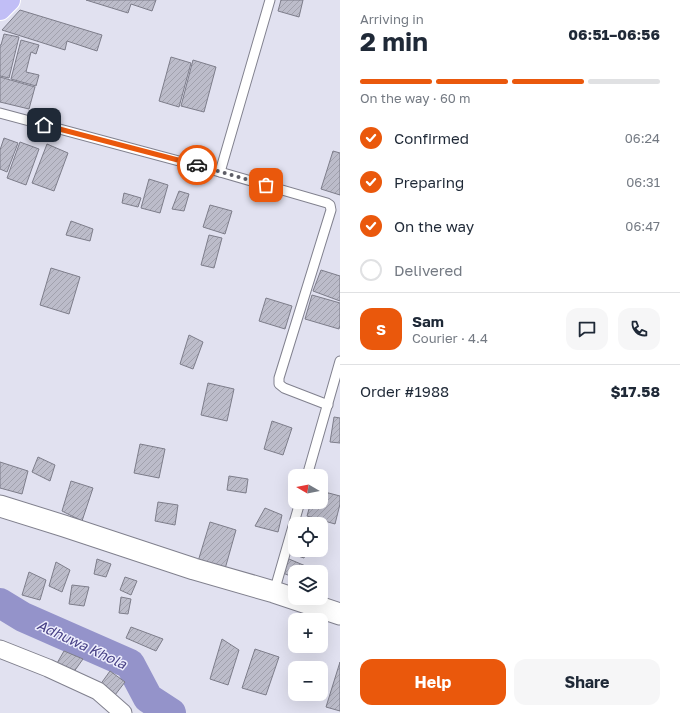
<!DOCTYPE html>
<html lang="en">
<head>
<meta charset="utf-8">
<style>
	:root { --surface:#fff; --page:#f6f6f7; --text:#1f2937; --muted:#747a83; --line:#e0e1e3; --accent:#ea580c }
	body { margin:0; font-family:"Golos Text",sans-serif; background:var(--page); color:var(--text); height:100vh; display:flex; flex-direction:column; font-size:15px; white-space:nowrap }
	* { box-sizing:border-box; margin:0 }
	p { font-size:13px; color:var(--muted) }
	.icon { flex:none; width:22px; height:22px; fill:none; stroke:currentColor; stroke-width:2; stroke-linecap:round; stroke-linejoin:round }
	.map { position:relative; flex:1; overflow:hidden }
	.sheet { display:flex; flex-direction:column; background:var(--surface); width:340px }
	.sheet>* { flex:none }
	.needle { width:26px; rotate:279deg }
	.buttons { position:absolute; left:288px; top:469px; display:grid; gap:8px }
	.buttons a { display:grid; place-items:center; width:40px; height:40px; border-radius:8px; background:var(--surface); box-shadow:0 4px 16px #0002; font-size:20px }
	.pin { position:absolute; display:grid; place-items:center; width:34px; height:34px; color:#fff; margin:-17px; border-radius:8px; box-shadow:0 2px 6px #0006 }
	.courier { position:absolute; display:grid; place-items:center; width:40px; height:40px; margin:-20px; border:3px solid #ea580c; border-radius:50%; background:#fff; color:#222; box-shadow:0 1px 5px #0007 }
	.head em { font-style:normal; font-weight:700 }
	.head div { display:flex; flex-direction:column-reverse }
	.head { display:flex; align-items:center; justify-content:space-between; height:68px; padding:0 20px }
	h1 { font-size:26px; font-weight:700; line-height:30px }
	.bar { display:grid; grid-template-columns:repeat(4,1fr); gap:6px 4px; align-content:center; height:48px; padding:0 20px }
	.bar i { height:5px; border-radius:3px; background:var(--line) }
	.bar .active { background:var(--accent) }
	.bar p { grid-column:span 4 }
	.line { display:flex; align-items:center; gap:10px; padding:0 20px; border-top:1px solid var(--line) }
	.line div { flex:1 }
	.round { display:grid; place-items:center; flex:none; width:42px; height:42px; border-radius:12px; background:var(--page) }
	ol { padding:0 20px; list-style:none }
	li { display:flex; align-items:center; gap:12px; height:44px }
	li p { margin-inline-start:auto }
	li .icon { padding:4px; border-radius:50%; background:var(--accent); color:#fff; stroke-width:4 }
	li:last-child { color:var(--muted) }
	li i { width:22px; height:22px; border:2px solid var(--line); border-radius:50% }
	.primary-button { display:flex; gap:8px; margin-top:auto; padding:8px 20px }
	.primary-button a { flex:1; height:46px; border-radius:12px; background:var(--accent); color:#fff; font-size:16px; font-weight:700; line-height:46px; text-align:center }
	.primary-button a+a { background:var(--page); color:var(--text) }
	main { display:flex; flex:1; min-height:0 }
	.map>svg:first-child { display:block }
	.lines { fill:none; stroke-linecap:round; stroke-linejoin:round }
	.river { stroke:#9493ca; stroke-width:30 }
	.building { fill:url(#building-hatch); stroke:#7d7d8a }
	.service-casing { stroke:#81818e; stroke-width:11 }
	.minor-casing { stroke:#81818e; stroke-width:19 }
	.tertiary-casing { stroke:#81818e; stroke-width:23 }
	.primary-casing { stroke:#fff; stroke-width:24 }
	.service { stroke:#fff; stroke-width:9 }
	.minor { stroke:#fff; stroke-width:17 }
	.tertiary { stroke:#fff; stroke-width:21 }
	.primary { stroke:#c1bef6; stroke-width:22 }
	.done { stroke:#5e5e67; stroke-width:4; stroke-dasharray:0 7.2 }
	.route { stroke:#ea580c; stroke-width:5 }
	.labels { text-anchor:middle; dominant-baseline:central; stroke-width:3; stroke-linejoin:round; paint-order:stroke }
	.water-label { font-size:14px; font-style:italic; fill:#484186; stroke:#eeeefd }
</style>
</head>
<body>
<main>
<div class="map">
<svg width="340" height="713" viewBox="0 0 340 713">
	<defs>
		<pattern id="building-hatch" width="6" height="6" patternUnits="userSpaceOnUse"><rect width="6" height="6" fill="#bcbcca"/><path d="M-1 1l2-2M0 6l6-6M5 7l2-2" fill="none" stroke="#a1a1ad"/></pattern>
	</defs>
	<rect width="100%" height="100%" fill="#e1e1f0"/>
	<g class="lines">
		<polyline class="river" points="0,603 23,617 130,664 148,698 171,713"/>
	</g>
	<g class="building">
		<polygon points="86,0 156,0 152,11 131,4 128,13"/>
		<polygon points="281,0 303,0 299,17 278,11"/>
		<polygon points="20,10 102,35 97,51 67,41 65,50 2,30"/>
		<polygon points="4,34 19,37 9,78 0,76 0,45 1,45"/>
		<polygon points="21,40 39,45 36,54 31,52 26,72 39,75 36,86 11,79"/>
		<polygon points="171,57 191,63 179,107 159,101"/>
		<polygon points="193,60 216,67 204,112 181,106"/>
		<polygon points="0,77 35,87 29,109 0,102"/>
		<polygon points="4,138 18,143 7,172 0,169 0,150"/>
		<polygon points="20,142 39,149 26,185 7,178"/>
		<polygon points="47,144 68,153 54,191 32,183"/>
		<polygon points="333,151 340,153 340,195 321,189"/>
		<polygon points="149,179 168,185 160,213 141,208"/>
		<polygon points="179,191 189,194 184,211 172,209"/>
		<polygon points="124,193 141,198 138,207 122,203"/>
		<polygon points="210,205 232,211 225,234 203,227"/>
		<polygon points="71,221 93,229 90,241 66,235"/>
		<polygon points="209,235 222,238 214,268 201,265"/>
		<polygon points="51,268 80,277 69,314 40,305"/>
		<polygon points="321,270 340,276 340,301 313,291"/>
		<polygon points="312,295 340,303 340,325 339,329 305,319"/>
		<polygon points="266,298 292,306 285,329 259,321"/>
		<polygon points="189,335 203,342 193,369 180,364"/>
		<polygon points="208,383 234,389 227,421 201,415"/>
		<polygon points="334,417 340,418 340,443 330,442"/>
		<polygon points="272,421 292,428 283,455 264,449"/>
		<polygon points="140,444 165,449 159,478 134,473"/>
		<polygon points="38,457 55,465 50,481 32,472"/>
		<polygon points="0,462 28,471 22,494 0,488"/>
		<polygon points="229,476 248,479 246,493 227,490"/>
		<polygon points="71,481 93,488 82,521 62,511"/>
		<polygon points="321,491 340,496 340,504 335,524 307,516 311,502 321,502"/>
		<polygon points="158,502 178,505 175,525 155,521"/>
		<polygon points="265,508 282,515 278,532 255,526"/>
		<polygon points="210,522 236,530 223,576 196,568"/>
		<polygon points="293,545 295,546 295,550 307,550 304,558 292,554"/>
		<polygon points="97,559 111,564 106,577 94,574"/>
		<polygon points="289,559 308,567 306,572 295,572 295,578 283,573"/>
		<polygon points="56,562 70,570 62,592 49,586"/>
		<polygon points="29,572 46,580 40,600 22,595"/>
		<polygon points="125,577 137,581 131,595 120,590"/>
		<polygon points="72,585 89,587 84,606 69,604"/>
		<polygon points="121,597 131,599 128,614 119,613"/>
		<polygon points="131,627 163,639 156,651 126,638"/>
		<polygon points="222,639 239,650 228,685 210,679"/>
		<polygon points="255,649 279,657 266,695 242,688"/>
		<polygon points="64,651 83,659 73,673 56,665"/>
		<polygon points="340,662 340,711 326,707"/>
		<polygon points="110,671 125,682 115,695 100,685"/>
	</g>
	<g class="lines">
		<defs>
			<g id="service">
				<polyline points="0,113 220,172 327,203 330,205 331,210 279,378 279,384 284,388 328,405"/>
				<polyline points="220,172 270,0"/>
				<polyline points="307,476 340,361"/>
				<polyline points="274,592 300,502"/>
			</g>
			<polyline id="minor" points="0,649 48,668 98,691 123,713"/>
			<polyline id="tertiary" points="0,506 64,526 194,569 274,592 340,614"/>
			<polyline id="primary" points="0,9 9,0"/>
		</defs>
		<use href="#service" class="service-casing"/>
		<use href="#minor" class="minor-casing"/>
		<use href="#tertiary" class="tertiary-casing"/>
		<use href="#primary" class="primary-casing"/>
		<use href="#service" class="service"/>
		<use href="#minor" class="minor"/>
		<use href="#tertiary" class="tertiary"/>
		<use href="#primary" class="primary"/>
	</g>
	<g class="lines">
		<polyline class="done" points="197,165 266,185"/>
		<polyline class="route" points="44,125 197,165"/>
	</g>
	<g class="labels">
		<g class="water-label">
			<text transform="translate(82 644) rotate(25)">Adhuwa Khola</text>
		</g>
	</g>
</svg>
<div class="buttons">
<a><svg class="needle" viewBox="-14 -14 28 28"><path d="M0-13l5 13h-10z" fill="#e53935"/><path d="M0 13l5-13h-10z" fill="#747a83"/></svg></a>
<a><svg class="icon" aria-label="locate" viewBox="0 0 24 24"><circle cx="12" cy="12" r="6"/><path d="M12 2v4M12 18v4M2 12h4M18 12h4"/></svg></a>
<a><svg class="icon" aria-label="layers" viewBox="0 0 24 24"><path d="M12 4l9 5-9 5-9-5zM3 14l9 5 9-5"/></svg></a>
<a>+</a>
<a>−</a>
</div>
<div class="pin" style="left:266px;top:185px;background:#ea580c"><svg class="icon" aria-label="bag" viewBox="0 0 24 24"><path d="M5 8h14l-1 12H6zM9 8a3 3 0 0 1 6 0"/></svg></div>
<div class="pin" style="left:44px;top:125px;background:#1f2937"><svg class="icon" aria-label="home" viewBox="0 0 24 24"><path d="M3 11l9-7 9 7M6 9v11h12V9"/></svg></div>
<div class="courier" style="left:197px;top:165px"><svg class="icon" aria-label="car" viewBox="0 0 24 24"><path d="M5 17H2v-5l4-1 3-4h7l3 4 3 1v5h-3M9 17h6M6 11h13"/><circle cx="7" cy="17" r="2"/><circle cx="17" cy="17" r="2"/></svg></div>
</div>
<section class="sheet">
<div class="head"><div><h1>2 min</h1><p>Arriving in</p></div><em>06:51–06:56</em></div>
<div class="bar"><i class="active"></i><i class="active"></i><i class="active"></i><i></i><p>On the way · 60 m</p></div>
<ol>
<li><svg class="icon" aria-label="check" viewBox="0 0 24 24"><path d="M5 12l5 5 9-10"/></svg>Confirmed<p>06:24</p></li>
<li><svg class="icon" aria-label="check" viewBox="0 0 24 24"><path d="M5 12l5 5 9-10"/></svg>Preparing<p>06:31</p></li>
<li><svg class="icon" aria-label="check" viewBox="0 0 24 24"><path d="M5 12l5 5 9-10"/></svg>On the way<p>06:47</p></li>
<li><i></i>Delivered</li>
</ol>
<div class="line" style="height:72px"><b class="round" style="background:var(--accent);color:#fff">S</b><div><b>Sam</b><p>Courier · 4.4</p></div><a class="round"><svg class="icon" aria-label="chat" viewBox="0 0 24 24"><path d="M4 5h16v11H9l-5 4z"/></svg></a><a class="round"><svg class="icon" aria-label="phone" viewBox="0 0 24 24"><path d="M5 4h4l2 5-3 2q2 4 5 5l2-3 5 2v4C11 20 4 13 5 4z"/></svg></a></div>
<div class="line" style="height:52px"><div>Order #1988</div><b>$17.58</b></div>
<div class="primary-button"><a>Help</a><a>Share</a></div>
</section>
</main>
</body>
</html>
